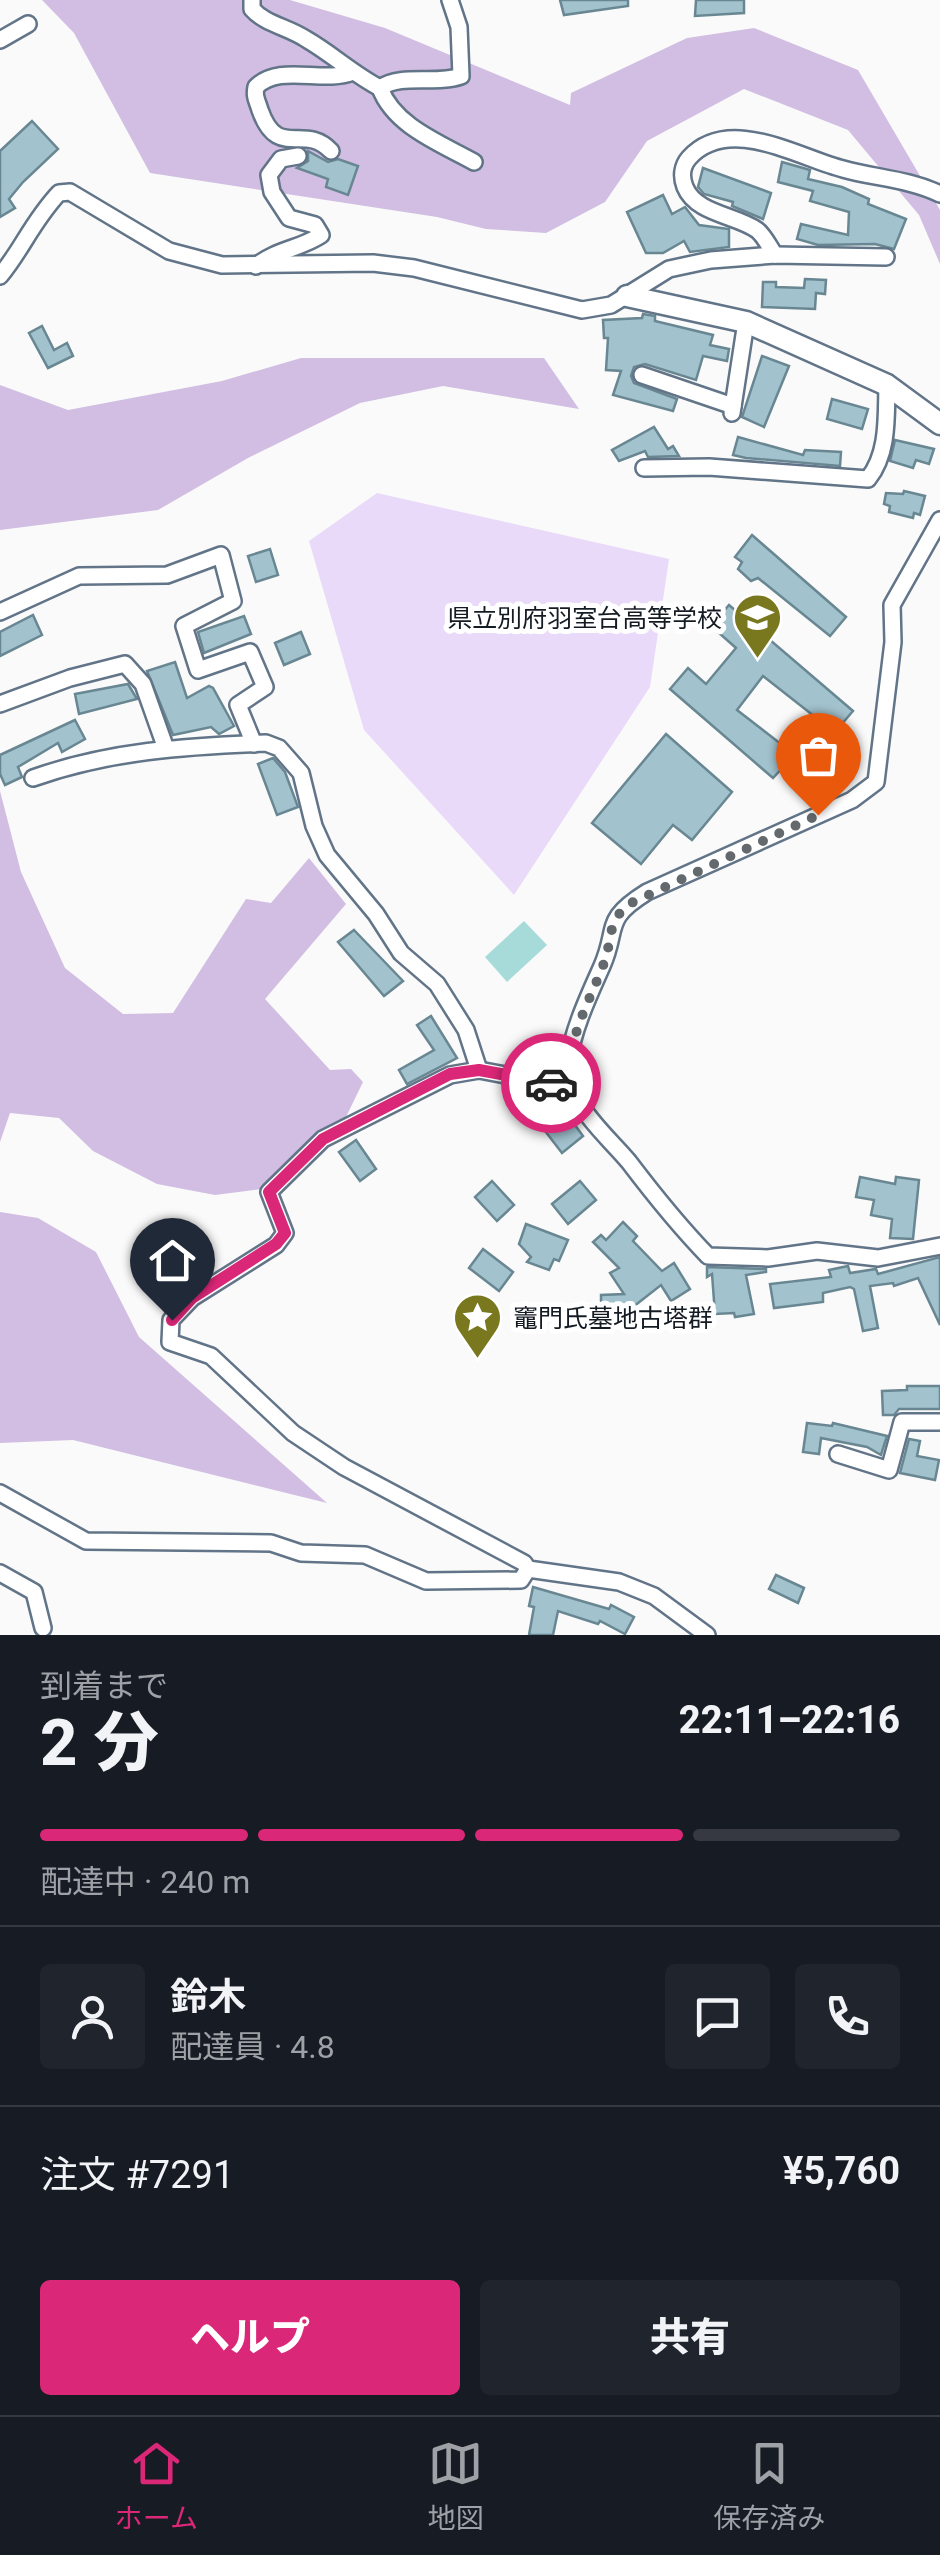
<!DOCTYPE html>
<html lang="ja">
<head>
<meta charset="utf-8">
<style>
	:root { --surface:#171b24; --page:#20242c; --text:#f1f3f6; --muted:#9ea1a6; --line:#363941; --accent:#db2777 }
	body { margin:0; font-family:Roboto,"Noto Sans JP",sans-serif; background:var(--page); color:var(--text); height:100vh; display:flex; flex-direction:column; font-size:38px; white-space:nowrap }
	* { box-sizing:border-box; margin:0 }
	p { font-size:32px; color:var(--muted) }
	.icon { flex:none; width:55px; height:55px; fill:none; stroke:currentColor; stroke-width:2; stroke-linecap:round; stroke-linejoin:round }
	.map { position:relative; height:1635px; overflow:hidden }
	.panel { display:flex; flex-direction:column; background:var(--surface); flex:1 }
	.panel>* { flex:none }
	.pin { position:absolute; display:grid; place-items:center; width:85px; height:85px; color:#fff; margin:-102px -42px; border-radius:50% 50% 50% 0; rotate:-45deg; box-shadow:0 0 10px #0007 }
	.pin .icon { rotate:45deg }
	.courier { position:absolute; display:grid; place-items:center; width:100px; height:100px; margin:-50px; border:8px solid #db2777; border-radius:50%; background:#fff; color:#222; box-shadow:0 2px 12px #0007 }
	.headline em { font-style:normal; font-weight:800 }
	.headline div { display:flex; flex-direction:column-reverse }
	.headline { display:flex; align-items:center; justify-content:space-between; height:170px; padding:0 40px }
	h1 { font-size:65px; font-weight:800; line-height:75px }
	.bar { display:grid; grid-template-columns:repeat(4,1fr); gap:15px 10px; align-content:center; height:120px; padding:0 40px }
	.bar i { height:12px; border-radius:8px; background:var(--line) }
	.bar .on { background:var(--accent) }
	.bar p { grid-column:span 4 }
	.line { display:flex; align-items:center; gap:25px; padding:0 40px; border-top:2px solid var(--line) }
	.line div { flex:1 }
	.round { display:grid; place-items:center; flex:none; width:105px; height:105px; border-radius:10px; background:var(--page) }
	.primary-button { display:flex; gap:20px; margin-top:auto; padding:20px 40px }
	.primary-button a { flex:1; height:115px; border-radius:10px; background:var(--accent); color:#fff; font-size:40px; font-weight:800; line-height:115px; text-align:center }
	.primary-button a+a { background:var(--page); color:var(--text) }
	.tab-bar { display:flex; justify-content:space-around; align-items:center; height:140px; border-top:2px solid var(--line); background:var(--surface); font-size:28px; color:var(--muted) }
	.tab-bar a { display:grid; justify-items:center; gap:5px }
	.tab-bar .on { color:var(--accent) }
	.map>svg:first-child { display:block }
	.green { fill:#eadaf9 }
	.forest { fill:#d1bee2 }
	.water { fill:#a6dbd9 }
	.building { fill:#a2c2ce; stroke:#688792; stroke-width:2.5 }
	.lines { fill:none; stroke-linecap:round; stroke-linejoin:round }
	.street-casing { stroke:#627488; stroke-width:20 }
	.secondary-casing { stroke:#627488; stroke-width:25 }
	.street { stroke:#fff; stroke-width:15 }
	.secondary { stroke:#fff; stroke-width:20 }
	.done { stroke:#64696e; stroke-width:10; stroke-dasharray:0 18 }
	.route { stroke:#db2777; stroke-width:12 }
	.labels { text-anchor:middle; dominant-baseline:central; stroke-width:10; stroke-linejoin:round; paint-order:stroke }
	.poi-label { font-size:25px; fill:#141b23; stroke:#fff; text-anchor:end }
</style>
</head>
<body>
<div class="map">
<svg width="940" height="1635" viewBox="0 0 940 1635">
	<rect width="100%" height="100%" fill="#fafafa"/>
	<polygon class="green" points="377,493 669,559 650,687 514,895 364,730 309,541"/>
	<g class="forest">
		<polygon points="42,0 290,0 385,28 570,105 571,93 687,38 754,28 858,70 940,210 940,264 919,215 848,130 744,89 647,141 605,202 546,233 486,229 437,217 150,173 74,33"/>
		<polygon points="301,358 544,358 579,409 443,386 360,403 248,458 158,510 0,530 0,385 68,410 222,381"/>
		<polygon points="0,791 21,872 65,968 123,1014 173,1013 246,899 271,903 309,858 346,904 265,999 330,1070 351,1069 363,1082 346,1117 306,1147 269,1188 215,1195 157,1184 93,1151 59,1118 10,1113 0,1142"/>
		<polygon points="0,1212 38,1218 96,1252 139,1337 327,1503 73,1440 0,1443"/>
	</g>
	<polygon class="water" points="524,921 547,945 507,982 485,957"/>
	<g class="building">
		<polygon points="560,0 628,0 628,6 564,15"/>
		<polygon points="696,0 744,0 744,13 695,16"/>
		<polygon points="32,121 58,149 23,182 9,199 15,208 0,217 0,151"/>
		<polygon points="308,151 328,162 338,159 358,166 348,195 326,187 328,179 297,168 308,161"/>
		<polygon points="782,162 810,170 808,179 842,187 869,199 868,204 906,219 894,249 875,244 818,245 797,239 801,224 848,235 849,212 810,201 813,191 778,182"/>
		<polygon points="703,168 771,193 763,219 732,206 733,202 704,194 698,187"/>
		<polygon points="663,195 672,214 685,207 699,225 729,229 729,247 690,252 684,241 663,253 646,253 627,212"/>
		<polygon points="805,279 826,280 825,294 816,293 815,309 762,307 763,282 776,282 776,287 804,288"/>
		<polygon points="643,314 655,316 655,321 713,335 710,345 729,349 727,361 703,356 696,380 645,364 634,367 631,376 634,383 677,399 673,411 613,395 621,371 606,370 608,338 604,338 603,320 642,318"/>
		<polygon points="42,326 54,350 67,343 73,356 48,368 29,333"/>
		<polygon points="762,356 789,366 764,427 742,417"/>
		<polygon points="832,399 868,409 862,429 827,419"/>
		<polygon points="654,427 668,449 673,446 679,456 648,457 645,451 619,461 612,450"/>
		<polygon points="738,437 803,455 805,450 841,452 840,466 746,458 733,455"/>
		<polygon points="895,440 934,449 929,464 916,460 913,468 890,461"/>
		<polygon points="904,491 925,496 920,515 914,513 913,518 889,512 890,506 884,504 886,493 903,494"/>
		<polygon points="752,535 846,617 830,636 758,578 751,581 738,569 742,562 735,557"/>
		<polygon points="270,549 278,575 256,582 248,556"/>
		<polygon points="729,605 853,711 835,732 842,738 814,771 793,753 819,720 763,676 737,710 799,758 790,768 786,764 773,778 670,689 688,668 706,684 736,648 711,626"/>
		<polygon points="33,615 42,635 0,656 0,632"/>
		<polygon points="244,616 251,634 204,653 198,632"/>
		<polygon points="301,632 310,654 284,665 275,643"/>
		<polygon points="175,662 187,698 209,686 213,688 234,726 219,734 211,727 173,735 147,671"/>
		<polygon points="128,684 137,699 79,714 75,694"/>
		<polygon points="75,720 85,739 62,752 58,743 18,767 22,777 5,785 0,774 0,755"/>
		<polygon points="666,734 732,792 692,840 673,825 641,864 592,823"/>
		<polygon points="273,758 285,772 298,807 277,815 258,764"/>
		<polygon points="354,930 403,981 384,996 338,942"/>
		<polygon points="431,1016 457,1058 407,1084 399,1070 434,1050 417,1025"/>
		<polygon points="564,1110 583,1136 562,1153 542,1127"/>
		<polygon points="356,1140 376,1169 360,1181 339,1152"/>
		<polygon points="860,1177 895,1184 896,1177 919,1180 913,1239 890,1238 892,1219 871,1215 874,1200 856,1197"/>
		<polygon points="492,1181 514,1205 497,1221 475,1197"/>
		<polygon points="580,1181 596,1200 568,1224 552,1204"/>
		<polygon points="623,1222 637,1236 633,1241 662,1271 674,1263 690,1289 671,1301 661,1285 633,1307 601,1308 601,1295 624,1294 610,1273 619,1268 593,1242 601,1235 606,1240"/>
		<polygon points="526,1224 568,1240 559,1261 554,1259 549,1270 527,1262 531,1257 519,1244"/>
		<polygon points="483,1249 513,1272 499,1291 469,1268"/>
		<polygon points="940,1257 940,1325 918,1278 894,1286 893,1283 870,1286 878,1328 863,1331 854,1289 850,1287 823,1293 823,1302 774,1308 770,1284 831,1277 829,1270 848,1266 850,1273 876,1269 878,1274"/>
		<polygon points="707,1267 766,1269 766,1272 746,1275 754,1314 735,1317 734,1313 715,1314 712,1274 707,1277"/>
		<polygon points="907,1386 940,1386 940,1409 899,1409 894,1415 883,1415 882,1391 907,1390"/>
		<polygon points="807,1423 832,1426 833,1423 887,1436 881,1455 867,1447 821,1438 819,1454 803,1452"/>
		<polygon points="909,1439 920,1441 917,1456 939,1460 935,1480 900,1473"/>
		<polygon points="776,1575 804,1588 798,1603 769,1589"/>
		<polygon points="533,1587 609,1609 611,1605 634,1617 625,1634 600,1621 598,1624 558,1611 553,1635 529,1635 534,1607 529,1606"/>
	</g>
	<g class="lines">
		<defs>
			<g id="street">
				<path d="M252 0V9C265 24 288 27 306 39 332 54 353 74 380 88"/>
				<path d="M450 0 459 27 461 76C435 85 402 73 380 88 394 126 440 143 474 162"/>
				<polyline points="0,40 28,24"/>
				<path d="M331 151C304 122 278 161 260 110 257 100 254 97 256 87 279 63 323 84 353 72"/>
				<path d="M775 255C770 248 764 235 757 230 736 215 696 214 685 187 681 177 682 166 689 158 729 114 799 158 843 169 875 178 909 179 940 194"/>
				<path d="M256 266C277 249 300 249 321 235L315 225 289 218 272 192 269 175 281 159 298 156"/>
				<path d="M0 276C23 248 32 222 59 193L70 192 169 251 222 265 373 263 414 268 582 310 611 305 669 269 711 260 775 255 886 257"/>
				<polyline points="642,375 733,406"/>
				<polyline points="732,413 746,322"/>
				<path d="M644 468 709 467 868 479C889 453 886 416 887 385"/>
				<path d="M940 520 892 605 893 642 876 782 852 800 647 892C602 920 619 927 602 966 590 993 572 1031 569 1060 565 1103 604 1132 629 1162 654 1195 679 1226 708 1256L768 1258 817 1251 878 1258 940 1246"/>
				<polyline points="0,612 79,576 167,575 221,555 233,601 184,626 198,670 250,652 265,687 238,705 254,744"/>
				<polyline points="0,704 70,678 125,664 143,684 165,746"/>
				<path d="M33 778C109 751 186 746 266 743L279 748 301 773 314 826 327 855 376 914 401 953 437 984 466 1030 479 1070"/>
				<polyline points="571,1083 548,1083 479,1070 450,1075 323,1139 269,1192 285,1233 276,1245 192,1298 171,1320 170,1342 211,1356 293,1433 344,1467 524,1563 528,1569 619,1582 654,1596 707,1635"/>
				<polyline points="838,1454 889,1470 902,1422 940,1422"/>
				<polyline points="0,1493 86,1541 271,1543 301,1553 365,1555 426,1581 521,1580 528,1569"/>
				<polyline points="0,1573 34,1592 43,1628"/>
			</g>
			<polyline id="secondary" points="627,296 746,322 887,385 940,424"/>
		</defs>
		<use href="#street" class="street-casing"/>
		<use href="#secondary" class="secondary-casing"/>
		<use href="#street" class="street"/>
		<use href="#secondary" class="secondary"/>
	</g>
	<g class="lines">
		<path class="done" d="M551 1083H571C566 1038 589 1004 604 963 613 937 606 930 625 906L818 815"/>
		<polyline class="route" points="172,1320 192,1298 276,1244 285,1233 269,1192 323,1139 450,1074 479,1070 551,1083"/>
	</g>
	<defs>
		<symbol id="school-pin" viewBox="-11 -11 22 30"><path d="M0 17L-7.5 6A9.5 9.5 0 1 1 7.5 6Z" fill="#7a781e" stroke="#fff"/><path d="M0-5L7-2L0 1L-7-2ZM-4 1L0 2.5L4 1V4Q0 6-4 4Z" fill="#fff"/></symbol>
		<symbol id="sight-pin" viewBox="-11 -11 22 30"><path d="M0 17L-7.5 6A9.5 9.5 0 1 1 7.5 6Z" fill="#7a781e" stroke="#fff"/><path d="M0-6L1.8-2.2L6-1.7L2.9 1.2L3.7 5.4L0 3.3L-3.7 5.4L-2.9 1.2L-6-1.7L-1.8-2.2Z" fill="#fff"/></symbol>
	</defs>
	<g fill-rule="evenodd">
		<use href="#school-pin" x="730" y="590" width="55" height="75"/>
		<use href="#sight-pin" x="450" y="1290" width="55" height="75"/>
	</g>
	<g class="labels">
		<g class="poi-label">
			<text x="722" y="618">県立別府羽室台高等学校</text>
			<text x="513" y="1318" text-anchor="start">竈門氏墓地古塔群</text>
		</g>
	</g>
</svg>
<div class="pin" style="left:818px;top:815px;background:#ea580c"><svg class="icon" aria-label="bag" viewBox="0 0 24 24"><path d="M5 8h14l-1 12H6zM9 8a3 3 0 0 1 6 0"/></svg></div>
<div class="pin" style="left:172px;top:1320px;background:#1f2937"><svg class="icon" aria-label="home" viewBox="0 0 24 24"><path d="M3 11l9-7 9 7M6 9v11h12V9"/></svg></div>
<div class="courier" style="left:551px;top:1083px"><svg class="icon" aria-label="car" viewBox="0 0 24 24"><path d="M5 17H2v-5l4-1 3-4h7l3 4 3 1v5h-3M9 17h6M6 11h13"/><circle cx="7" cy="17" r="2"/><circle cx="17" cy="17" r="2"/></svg></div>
</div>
<section class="panel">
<div class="headline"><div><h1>2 分</h1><p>到着まで</p></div><em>22:11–22:16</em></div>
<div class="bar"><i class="on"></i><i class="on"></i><i class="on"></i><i></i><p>配達中 · 240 m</p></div>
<div class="line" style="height:180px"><a class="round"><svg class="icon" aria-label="person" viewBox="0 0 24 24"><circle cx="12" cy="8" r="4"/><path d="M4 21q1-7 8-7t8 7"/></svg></a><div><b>鈴木</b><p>配達員 · 4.8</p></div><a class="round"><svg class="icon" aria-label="chat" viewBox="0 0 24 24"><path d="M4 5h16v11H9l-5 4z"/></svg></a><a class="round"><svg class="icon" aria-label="phone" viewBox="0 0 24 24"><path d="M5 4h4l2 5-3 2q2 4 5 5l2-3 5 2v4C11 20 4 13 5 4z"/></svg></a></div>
<div class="line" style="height:130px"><div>注文 #7291</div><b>¥5,760</b></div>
<div class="primary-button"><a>ヘルプ</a><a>共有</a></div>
</section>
<nav class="tab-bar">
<a class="on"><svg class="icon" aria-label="home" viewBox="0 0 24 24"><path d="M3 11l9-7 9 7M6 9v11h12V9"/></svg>ホーム</a>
<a><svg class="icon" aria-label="map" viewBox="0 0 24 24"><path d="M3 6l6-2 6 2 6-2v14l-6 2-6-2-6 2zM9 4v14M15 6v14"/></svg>地図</a>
<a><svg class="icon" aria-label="saved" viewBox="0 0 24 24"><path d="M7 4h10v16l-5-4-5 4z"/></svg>保存済み</a>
</nav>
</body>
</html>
